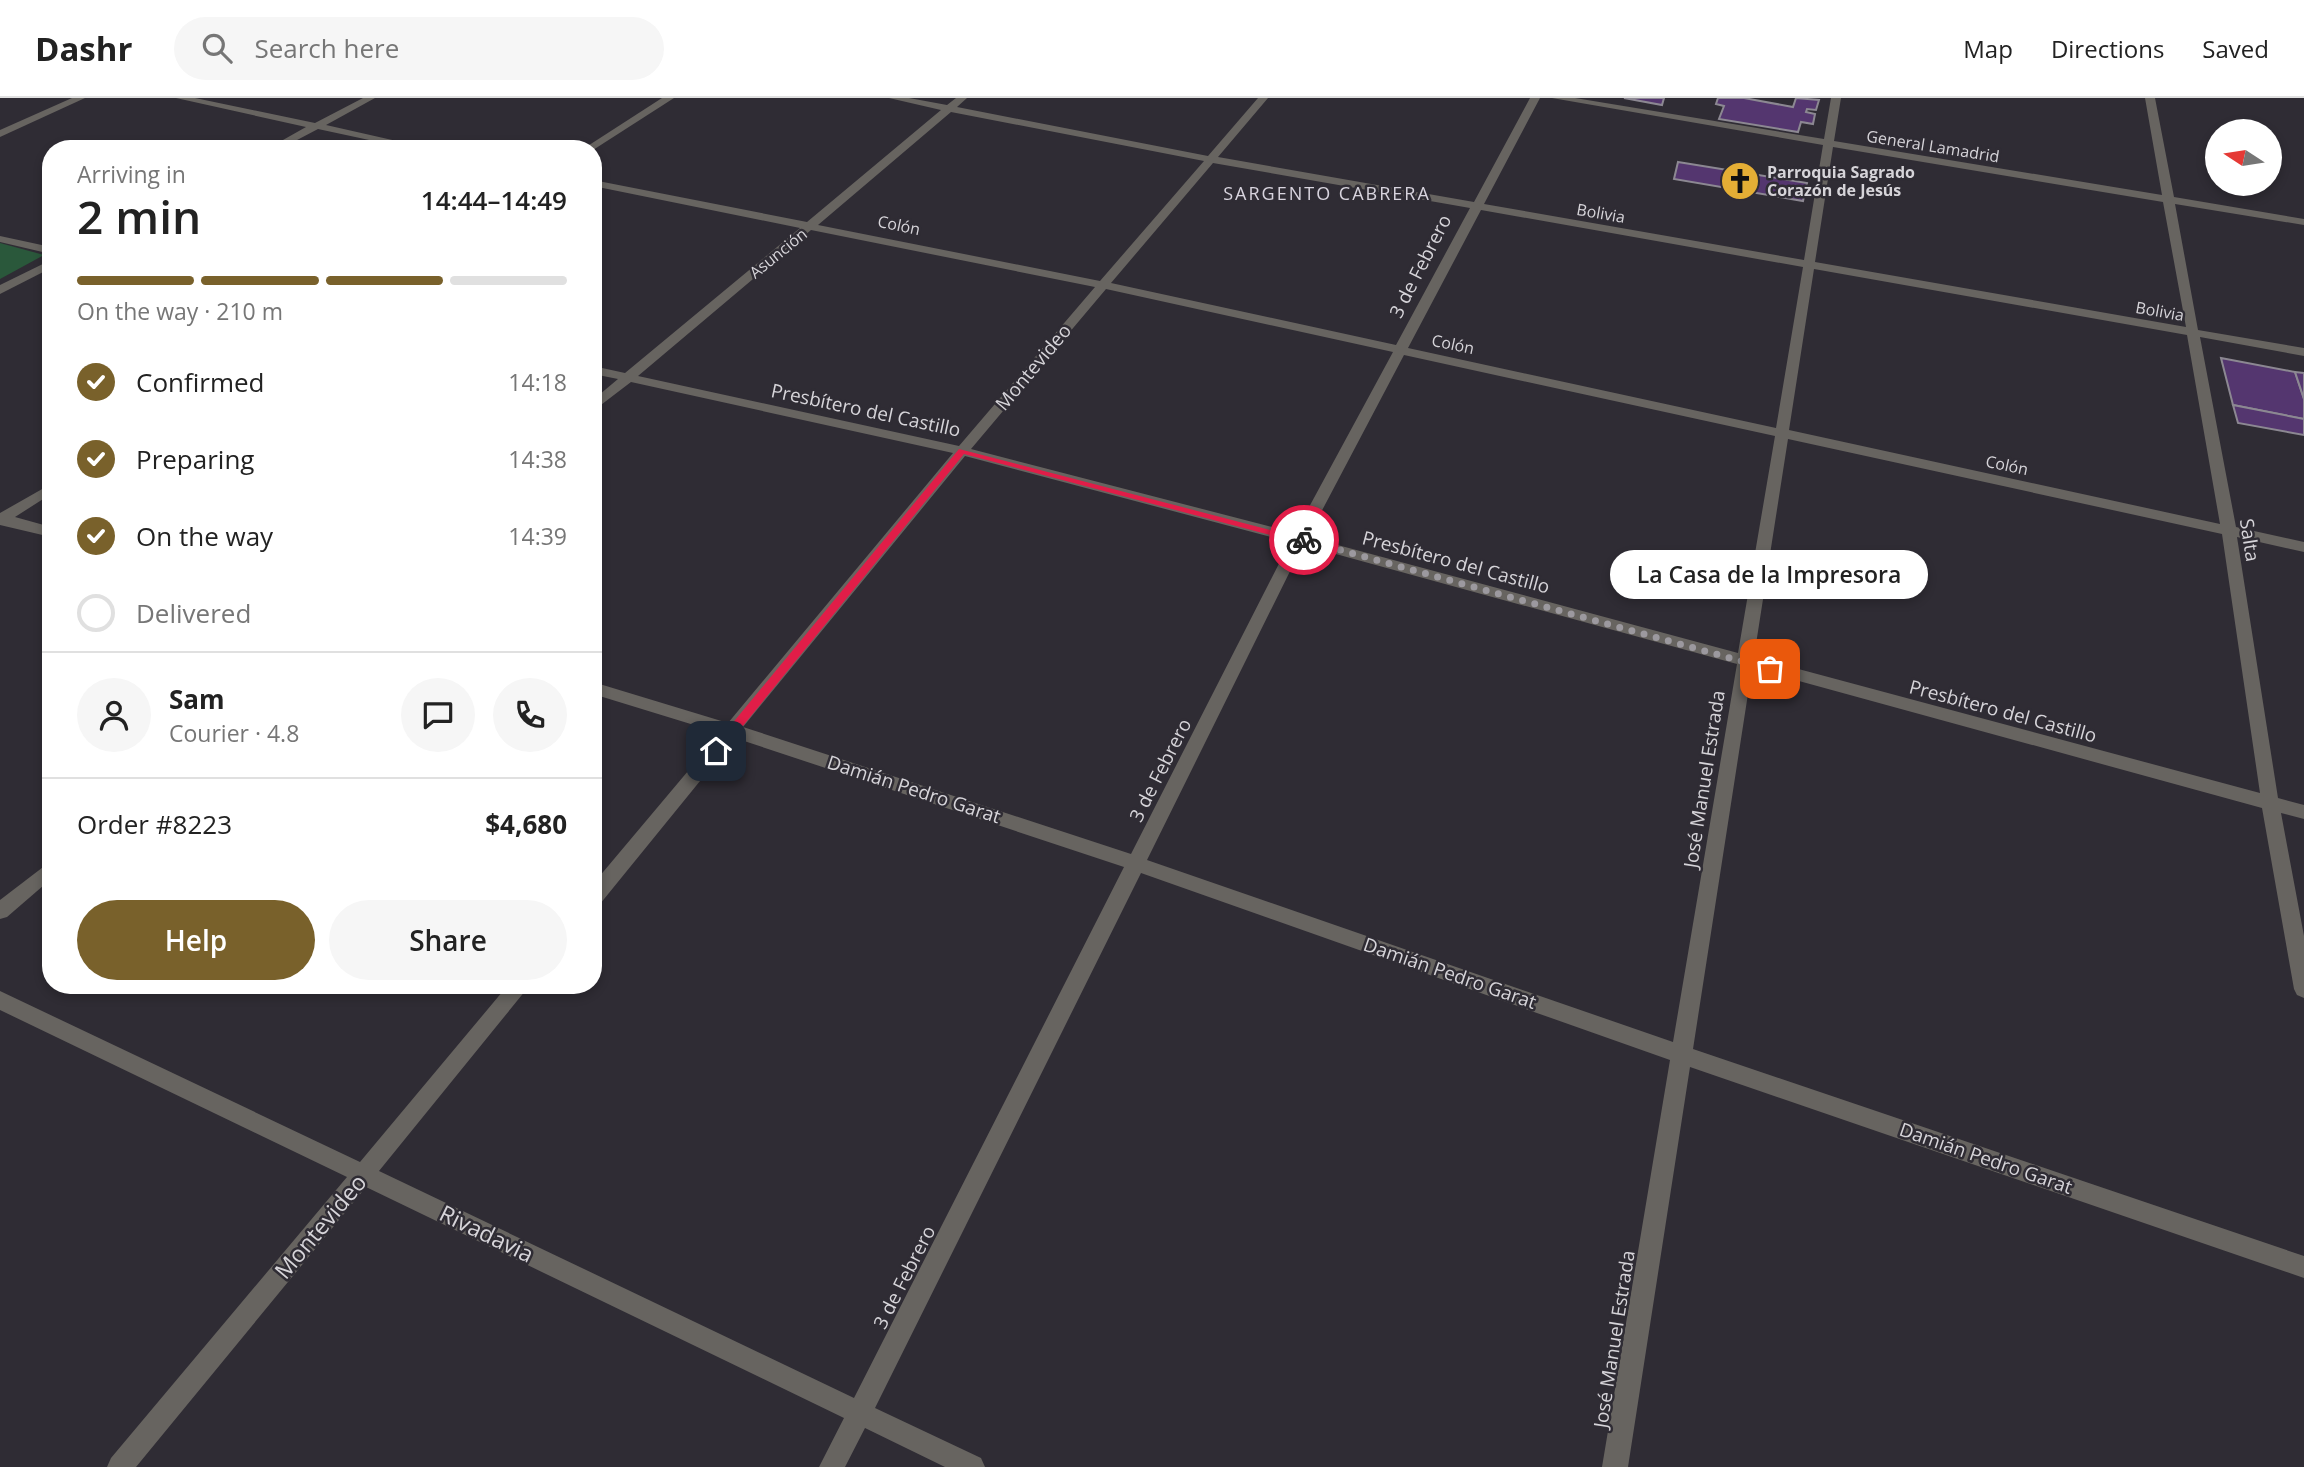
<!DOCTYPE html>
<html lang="en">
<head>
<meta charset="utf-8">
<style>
	:root { --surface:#fff; --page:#f6f6f6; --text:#222; --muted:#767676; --line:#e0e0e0; --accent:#79612b }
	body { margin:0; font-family:"Open Sans",sans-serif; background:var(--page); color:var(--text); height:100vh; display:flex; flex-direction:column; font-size:26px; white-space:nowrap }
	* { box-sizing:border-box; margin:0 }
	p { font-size:23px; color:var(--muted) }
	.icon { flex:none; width:38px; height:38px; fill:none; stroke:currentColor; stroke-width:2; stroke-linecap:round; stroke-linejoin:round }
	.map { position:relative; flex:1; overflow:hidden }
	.sheet { position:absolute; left:42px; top:42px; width:560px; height:854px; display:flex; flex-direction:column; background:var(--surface); border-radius:28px; box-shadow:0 4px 10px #0003 }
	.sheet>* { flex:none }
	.needle { width:46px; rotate:282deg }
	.tools { position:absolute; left:2205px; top:21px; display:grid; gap:14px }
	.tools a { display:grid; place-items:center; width:77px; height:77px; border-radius:50%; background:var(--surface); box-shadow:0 4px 10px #0003; font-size:35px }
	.pin { position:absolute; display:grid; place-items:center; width:60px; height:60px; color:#fff; margin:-30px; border-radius:14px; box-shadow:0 4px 10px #0006 }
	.courier { position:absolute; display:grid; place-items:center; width:70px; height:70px; margin:-35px; border:5px solid #e11d48; border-radius:50%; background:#fff; color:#222; box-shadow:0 2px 9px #0007 }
	.bubble { position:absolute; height:49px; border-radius:24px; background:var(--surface); box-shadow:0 4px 10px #0003; font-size:23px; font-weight:600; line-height:49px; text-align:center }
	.overview em { font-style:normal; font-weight:600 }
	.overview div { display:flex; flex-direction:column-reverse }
	.overview { display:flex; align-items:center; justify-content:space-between; height:119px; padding:0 35px }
	h1 { font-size:46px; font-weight:600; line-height:52px }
	.bar { display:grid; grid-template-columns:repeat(4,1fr); gap:10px 7px; align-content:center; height:84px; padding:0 35px }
	.bar i { height:9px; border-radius:5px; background:var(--line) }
	.bar .selected { background:var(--accent) }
	.bar p { grid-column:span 4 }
	.line { display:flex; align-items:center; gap:18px; padding:0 35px; border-top:2px solid var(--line) }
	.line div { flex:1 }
	.round { display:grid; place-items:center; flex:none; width:74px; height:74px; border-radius:37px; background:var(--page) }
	ol { padding:0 35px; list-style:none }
	li { display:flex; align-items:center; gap:21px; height:77px }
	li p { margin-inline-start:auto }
	li .icon { padding:7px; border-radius:50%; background:var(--accent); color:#fff; stroke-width:4 }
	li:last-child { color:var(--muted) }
	li i { width:38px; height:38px; border:4px solid var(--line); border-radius:50% }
	.button { display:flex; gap:14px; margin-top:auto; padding:14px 35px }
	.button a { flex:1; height:80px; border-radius:42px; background:var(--accent); color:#fff; font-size:28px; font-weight:600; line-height:80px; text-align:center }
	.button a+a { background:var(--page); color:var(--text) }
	header { display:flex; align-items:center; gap:42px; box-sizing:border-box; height:98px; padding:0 35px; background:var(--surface); border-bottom:2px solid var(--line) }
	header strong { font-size:33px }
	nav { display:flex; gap:38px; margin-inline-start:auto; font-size:24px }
	.search { width:490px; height:63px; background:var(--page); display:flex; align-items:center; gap:18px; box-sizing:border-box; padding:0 24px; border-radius:38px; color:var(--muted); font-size:26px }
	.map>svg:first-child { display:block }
	.green { fill:#2a583b }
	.building { fill:#54366f; stroke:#8c8892; stroke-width:2 }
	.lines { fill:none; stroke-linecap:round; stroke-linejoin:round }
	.street { fill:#676460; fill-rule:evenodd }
	.route { fill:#e11d48 }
	.done { stroke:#9c999f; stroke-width:7; stroke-dasharray:0 12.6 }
	.labels { text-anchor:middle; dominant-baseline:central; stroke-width:5; stroke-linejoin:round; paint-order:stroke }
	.far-street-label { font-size:16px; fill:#d6d4d9; stroke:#2f2c34 }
	.far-poi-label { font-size:16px; font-weight:bold; fill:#d6d4d9; stroke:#2f2c34; text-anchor:start }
	.far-neighbourhood-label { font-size:18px; letter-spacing:2px; fill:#d8d4de; stroke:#2f2c34 }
	.street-label { font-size:19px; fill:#d6d4d9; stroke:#2f2c34 }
	.near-street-label { font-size:23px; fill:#d6d4d9; stroke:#2f2c34 }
</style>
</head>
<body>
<header>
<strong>Dashr</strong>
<div class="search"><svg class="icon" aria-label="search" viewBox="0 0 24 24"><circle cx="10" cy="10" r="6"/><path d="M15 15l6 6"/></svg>Search here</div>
<nav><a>Map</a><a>Directions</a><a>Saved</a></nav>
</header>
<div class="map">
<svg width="2304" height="1369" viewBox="0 0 2304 1369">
	<rect width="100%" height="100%" fill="#2f2c34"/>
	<polygon class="green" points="0,145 44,157 0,181"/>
	<g class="building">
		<polygon points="1624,0 1664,0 1662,7"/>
		<polygon points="1718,0 1744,0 1793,9 1796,0 1819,2 1816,12 1807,11 1806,14 1815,16 1813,26 1801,24 1798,34 1719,21 1724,8 1716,6"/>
		<polygon points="1678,64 1807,85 1803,103 1674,81"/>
		<polygon points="2221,260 2295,274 2304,301 2304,321 2233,307"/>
		<polygon points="2295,274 2304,275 2304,301"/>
		<polygon points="2233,307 2304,321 2304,337 2238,325"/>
	</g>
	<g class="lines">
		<g class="street">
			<polygon points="72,0 85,0 0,39 0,32"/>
			<polygon points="176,0 195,0 315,25 363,0 375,0 326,27 432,51 411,51 318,31 280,51 267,51 306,29"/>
			<polygon points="662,0 674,0 593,52 583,51"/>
			<path d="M889 0H909L947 7 956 0H967L957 9 1208 58 1258 0H1268L1218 59 1474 104 1530 0H1540L1484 106 1804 162 1823 47 1552 0H1575L1824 41 1831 0H1841L1834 43 2162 97 2145 0H2155L2174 99 2304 121V127L2175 106 2198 232 2304 250V258L2200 239 2236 429 2304 444V454L2237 439 2278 700 2304 707V721L2281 715 2304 838V900L2297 897 2294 891 2262 710 1752 570 1693 951 2304 1158V1180L1690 969 1628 1369H1602L1670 962 1141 775 875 1310 981 1360 985 1369H945L865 1330 845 1369H819L844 1320 366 1089 136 1369H107L111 1360 347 1079 0 912V893L360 1064 508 887H530L379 1073 854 1300 1124 769 735 640 600 806 593 808V786L720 635 593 596V584L728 625 953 355 631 284 593 313V302L618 281 593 276V268L625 275 800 130 593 88V82L807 124 941 12ZM951 14 1204 63 1100 183 818 127ZM1833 49 2163 104 2186 229 1815 164ZM1213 65 1470 110 1396 247 1111 185ZM1481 112 1803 169 1776 330 1408 250ZM811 132 1095 189 959 348 638 278ZM1814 171 2187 237 2220 426 1789 332ZM1106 191 1393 254 1295 435 971 351ZM1404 257 1775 338 1738 555 1308 439ZM1788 341 2222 436 2260 695 1754 559ZM965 358 1290 444 1131 756 743 629ZM1303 447 1737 566 1673 944 1147 762Z"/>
			<polygon points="0,138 51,149 51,156 0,144"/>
			<polygon points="51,162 51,170 0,196 0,187"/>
			<polygon points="51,386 51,396 15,419 51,429 51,439 0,427 0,415"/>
			<polygon points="51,763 51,781 7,819 0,821 0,802"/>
		</g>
	</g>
	<polygon class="route" points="959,351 1309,442 1304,446 964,356 720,656 712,656 712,650"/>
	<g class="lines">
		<polyline class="done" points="1304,442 1770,571"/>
	</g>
	<defs>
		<symbol id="church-disc" viewBox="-11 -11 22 22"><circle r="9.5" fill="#e4ae35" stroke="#2f2c34"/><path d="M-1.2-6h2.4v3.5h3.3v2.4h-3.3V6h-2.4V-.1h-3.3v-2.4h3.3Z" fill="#111"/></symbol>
	</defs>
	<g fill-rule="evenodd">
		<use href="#church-disc" x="1718" y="61" width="44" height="44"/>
	</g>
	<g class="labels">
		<g class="far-street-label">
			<text transform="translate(1933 48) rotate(9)">General Lamadrid</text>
			<text transform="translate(1601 115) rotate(10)">Bolivia</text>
			<text transform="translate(899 127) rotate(12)">Colón</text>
			<text transform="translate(778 155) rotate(-39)">Asunción</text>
			<text transform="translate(2160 213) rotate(10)">Bolivia</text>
			<text transform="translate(1453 246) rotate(12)">Colón</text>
			<text transform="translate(2007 367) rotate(12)">Colón</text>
		</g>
		<g class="far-poi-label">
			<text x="1767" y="74">Parroquia Sagrado<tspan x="1767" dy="18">Corazón de Jesús</tspan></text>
		</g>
		<g class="far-neighbourhood-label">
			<text x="1327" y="95">SARGENTO CABRERA</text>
		</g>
		<g class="street-label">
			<text transform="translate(1420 168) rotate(-63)">3 de Febrero</text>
			<text transform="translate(1033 269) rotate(-50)">Montevideo</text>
			<text transform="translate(866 312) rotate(12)">Presbítero del Castillo</text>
			<text transform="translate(2250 442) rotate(81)">Salta</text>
			<text transform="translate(1456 464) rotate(15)">Presbítero del Castillo</text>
			<text transform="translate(2003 613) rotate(15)">Presbítero del Castillo</text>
			<text transform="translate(1160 672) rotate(-63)">3 de Febrero</text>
			<text transform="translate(1704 681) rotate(-81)">José Manuel Estrada</text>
			<text transform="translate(914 691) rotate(18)">Damián Pedro Garat</text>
			<text transform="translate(1450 875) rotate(19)">Damián Pedro Garat</text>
			<text transform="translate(1986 1060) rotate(19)">Damián Pedro Garat</text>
			<text transform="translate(904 1179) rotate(-63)">3 de Febrero</text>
			<text transform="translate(1614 1241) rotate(-81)">José Manuel Estrada</text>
		</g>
		<g class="near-street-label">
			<text transform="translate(320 1128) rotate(-50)">Montevideo</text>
			<text transform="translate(487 1135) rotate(26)">Rivadavia</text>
		</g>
	</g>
</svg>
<div class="tools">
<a><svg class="needle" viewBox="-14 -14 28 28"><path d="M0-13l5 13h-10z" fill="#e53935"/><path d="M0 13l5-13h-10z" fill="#767676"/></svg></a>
</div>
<div class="pin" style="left:1770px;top:571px;background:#ea580c"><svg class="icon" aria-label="bag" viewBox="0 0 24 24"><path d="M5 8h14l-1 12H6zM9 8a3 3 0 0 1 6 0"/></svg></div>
<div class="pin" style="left:716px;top:653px;background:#1f2937"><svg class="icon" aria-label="home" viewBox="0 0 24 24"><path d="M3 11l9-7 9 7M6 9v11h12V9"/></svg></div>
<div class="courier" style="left:1304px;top:442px"><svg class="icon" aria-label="bike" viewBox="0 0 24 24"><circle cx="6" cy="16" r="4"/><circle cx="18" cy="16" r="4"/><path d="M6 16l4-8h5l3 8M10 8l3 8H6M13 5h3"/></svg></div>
<div class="bubble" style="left:1610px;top:452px;width:318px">La Casa de la Impresora</div>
<section class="sheet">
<div class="overview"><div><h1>2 min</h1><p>Arriving in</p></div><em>14:44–14:49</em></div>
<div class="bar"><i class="selected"></i><i class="selected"></i><i class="selected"></i><i></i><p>On the way · 210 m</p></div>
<ol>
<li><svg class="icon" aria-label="check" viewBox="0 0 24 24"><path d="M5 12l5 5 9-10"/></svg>Confirmed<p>14:18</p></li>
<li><svg class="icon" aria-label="check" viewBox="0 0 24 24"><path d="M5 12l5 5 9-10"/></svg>Preparing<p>14:38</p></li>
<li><svg class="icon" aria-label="check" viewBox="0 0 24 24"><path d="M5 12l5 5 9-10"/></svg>On the way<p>14:39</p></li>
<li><i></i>Delivered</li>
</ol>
<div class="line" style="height:126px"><a class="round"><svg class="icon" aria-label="person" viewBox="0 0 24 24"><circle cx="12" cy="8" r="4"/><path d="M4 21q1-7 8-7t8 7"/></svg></a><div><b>Sam</b><p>Courier · 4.8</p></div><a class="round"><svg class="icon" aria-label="chat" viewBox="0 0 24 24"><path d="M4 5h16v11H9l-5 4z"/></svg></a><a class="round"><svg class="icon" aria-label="phone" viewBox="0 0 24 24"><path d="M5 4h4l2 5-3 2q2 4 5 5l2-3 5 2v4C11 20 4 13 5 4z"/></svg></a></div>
<div class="line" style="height:91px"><div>Order #8223</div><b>$4,680</b></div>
<div class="button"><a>Help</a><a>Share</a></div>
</section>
</div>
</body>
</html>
